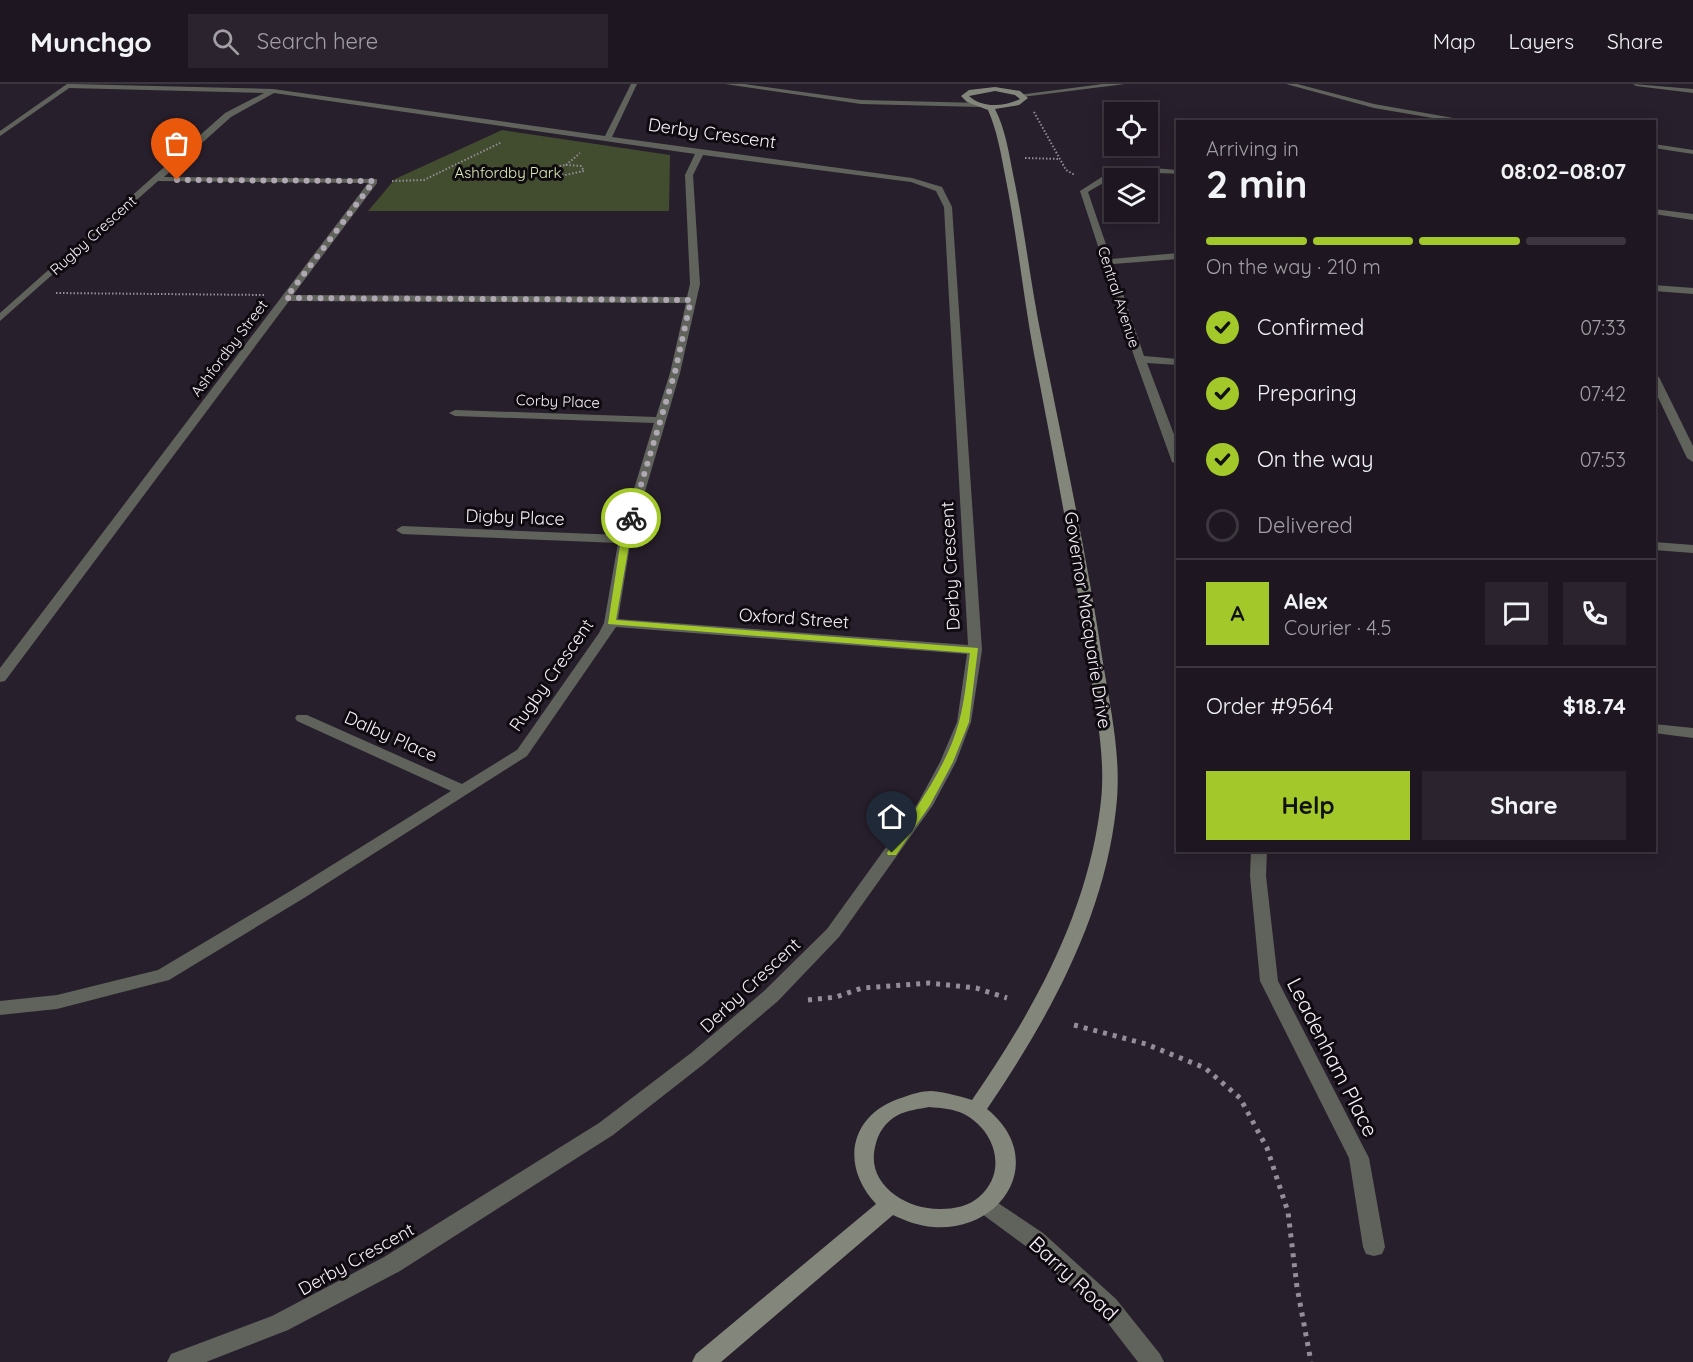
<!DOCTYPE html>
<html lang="en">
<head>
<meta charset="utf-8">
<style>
	:root { --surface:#1e1721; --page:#2b242e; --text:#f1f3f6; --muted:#a19fa5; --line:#3c363f; --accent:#a2c929 }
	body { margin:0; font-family:Quicksand,sans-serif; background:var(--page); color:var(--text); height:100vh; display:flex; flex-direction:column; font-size:22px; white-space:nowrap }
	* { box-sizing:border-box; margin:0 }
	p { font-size:20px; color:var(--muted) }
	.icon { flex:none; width:33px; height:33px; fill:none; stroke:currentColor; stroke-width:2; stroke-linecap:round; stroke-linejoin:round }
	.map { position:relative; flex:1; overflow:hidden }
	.sheet { position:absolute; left:1176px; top:36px; width:480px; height:732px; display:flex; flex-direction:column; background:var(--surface); border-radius:0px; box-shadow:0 3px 15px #0003,0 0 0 2px var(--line) }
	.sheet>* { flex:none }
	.tools { position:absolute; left:1104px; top:18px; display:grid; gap:12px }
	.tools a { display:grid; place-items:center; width:54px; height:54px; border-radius:0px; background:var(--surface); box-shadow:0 3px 15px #0003,0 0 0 2px var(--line); font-size:30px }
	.pin { position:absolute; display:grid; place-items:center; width:51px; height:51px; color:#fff; margin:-62px -26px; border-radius:50% 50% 50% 0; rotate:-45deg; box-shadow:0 0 6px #0007 }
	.pin .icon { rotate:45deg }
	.courier { position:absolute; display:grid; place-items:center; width:60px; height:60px; margin:-30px; border:4px solid #a2c929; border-radius:50%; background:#fff; color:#222; box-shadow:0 2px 8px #0007 }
	.head em { font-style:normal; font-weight:700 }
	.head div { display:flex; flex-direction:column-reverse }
	.head { display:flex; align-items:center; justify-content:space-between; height:102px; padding:0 30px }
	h1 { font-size:39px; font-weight:700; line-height:45px }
	.bar { display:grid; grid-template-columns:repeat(4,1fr); gap:9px 6px; align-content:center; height:72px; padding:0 30px }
	.bar i { height:8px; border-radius:4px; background:var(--line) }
	.bar .active { background:var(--accent) }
	.bar p { grid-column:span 4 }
	.line { display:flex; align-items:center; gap:15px; padding:0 30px; border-top:2px solid var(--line) }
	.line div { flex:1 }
	.round { display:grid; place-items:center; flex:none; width:63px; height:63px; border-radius:0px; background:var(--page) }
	ol { padding:0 30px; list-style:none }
	li { display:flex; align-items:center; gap:18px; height:66px }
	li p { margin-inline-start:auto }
	li .icon { padding:6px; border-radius:50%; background:var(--accent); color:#111; stroke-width:4 }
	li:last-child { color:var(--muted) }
	li i { width:33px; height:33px; border:3px solid var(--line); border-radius:50% }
	.button { display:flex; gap:12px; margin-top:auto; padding:12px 30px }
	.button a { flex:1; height:69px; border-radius:0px; background:var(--accent); color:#111; font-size:24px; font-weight:700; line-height:69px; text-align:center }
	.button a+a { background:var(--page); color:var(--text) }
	header { display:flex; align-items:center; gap:36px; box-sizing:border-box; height:84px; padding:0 30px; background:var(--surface); border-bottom:2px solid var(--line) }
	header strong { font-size:28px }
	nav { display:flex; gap:33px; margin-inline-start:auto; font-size:21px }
	.search { width:420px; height:54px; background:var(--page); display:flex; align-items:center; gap:15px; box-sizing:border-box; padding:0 21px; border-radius:0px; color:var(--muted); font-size:22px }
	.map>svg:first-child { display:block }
	.green { fill:#424c2f }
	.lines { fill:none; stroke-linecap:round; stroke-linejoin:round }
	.path-far1 { stroke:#958d98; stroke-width:2; stroke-dasharray:1.5 2; stroke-linecap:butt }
	.path { stroke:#958d98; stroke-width:5; stroke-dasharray:4 6; stroke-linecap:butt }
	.minor { fill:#60635b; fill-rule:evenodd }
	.tertiary { fill:#60635b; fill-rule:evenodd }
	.secondary { fill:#83877b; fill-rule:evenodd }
	.route { fill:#a2c929 }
	.done { stroke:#afa8b2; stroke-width:6; stroke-dasharray:0 10.8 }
	.labels { text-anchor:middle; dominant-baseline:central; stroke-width:6; stroke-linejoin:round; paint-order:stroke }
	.far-park-label { font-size:15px; fill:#daeeb4; stroke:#0f0a10 }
	.far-street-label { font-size:15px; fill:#f7f1fa; stroke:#0f0a10 }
	.street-label { font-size:18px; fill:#f7f1fa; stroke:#0f0a10 }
	.near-street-label { font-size:21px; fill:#f7f1fa; stroke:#0f0a10 }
</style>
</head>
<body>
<header>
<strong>Munchgo</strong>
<div class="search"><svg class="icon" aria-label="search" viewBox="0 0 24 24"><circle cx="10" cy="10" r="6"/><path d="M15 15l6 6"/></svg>Search here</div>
<nav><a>Map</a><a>Layers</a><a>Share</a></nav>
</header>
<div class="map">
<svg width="1693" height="1278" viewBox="0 0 1693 1278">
	<rect width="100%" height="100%" fill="#281f2c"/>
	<polygon class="green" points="502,46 670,71 669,127 368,127 395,95"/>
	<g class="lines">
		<g class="path-far1">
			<polyline points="1034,28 1066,86 1075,91"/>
			<polyline points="1025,74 1059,75"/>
			<polygon points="566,81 581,82 584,87 565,91 549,89 554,83"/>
			<polyline points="566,81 580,69"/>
			<polyline points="392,97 424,96 502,58"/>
			<polyline points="56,209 264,211"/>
		</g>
		<g class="path">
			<polyline points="808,916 836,913 862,904 929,899 976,904 1007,914"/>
			<polyline points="1074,941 1146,960 1205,984 1240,1014 1267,1064 1288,1128 1297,1203 1311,1278"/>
		</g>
		<g class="minor">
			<path d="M73 0 273 5 605 52 631 0H637L612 53 912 94 942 103 952 123 982 566 971 638 956 678 933 721 839 853 778 917 705 979 613 1051 400 1187 288 1246 206 1278H167L171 1270 272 1232 384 1173 599 1039 691 969 764 907 827 845 918 719 940 678 957 638 967 570 616 543 527 672 304 814 169 896 57 925 0 931V917L57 911 158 886 292 806 451 707 297 637 295 634 297 631H307L462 700 517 666 599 549 604 539 618 459 402 450 396 446 402 442 620 451 654 339 455 332 449 329 455 326 656 333 670 289 686 219 289 217 5 597 0 598V584L368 99 158 97 0 237V229L225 29 264 9 69 4 65 2ZM274 9 695 70 685 91 690 200 687 213 293 211 377 99V95L164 93 231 33ZM703 71 911 98 936 107 944 123 968 561 618 535 631 455 680 289 700 200 693 91Z"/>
			<polygon points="1103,0 1125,0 1022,13 1018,11"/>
			<polygon points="1286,0 1297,0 1374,20 1476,38 1456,38 1374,24"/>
			<polygon points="1633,0 1693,5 1693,9 1636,2"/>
			<polygon points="1654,60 1693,66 1693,70 1654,64"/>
			<path d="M1139 83 1178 86V90C1140 88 1121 87 1088 108L1111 175 1178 169V175L1113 180 1144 272 1178 275V281L1147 279 1178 361V381L1172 378 1135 275 1080 107 1105 91Z"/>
			<polygon points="1654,125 1693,130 1693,136 1654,130"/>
			<polygon points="1654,201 1693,204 1693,210 1654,207"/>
			<polygon points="1654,290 1659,293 1693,362 1693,378 1687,374 1654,305"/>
			<polygon points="1654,458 1693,461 1693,469 1654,466"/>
			<polygon points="1654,640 1693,644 1693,654 1654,649"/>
			<polygon points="1251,766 1267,766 1266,792 1278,897 1369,1074 1385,1163 1382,1170 1374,1172 1366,1170 1363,1163 1349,1074 1260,897 1250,792"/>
		</g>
		<g class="tertiary">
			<polygon points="67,0 75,0 0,52 0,47"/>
			<polygon points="725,0 744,0 861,16 981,19 985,21 981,23 861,20"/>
			<polygon points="985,1112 992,1115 1043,1149 1116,1215 1160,1270 1164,1278 1138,1278 1100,1229 1027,1163 978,1127 974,1121 978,1115"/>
		</g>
		<path class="secondary" d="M995 3 1020 7 1028 14 1019 21 995 25C1005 44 1009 69 1013 90 1025 147 1031 204 1043 261 1064 367 1087 472 1103 579 1111 627 1122 676 1116 725 1104 835 1048 935 987 1025 1048 1074 1004 1148 933 1143 919 1142 906 1137 893 1131L721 1278H692L696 1270 876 1120C839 1080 850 1029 904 1013 912 1010 922 1007 931 1007 945 1008 959 1012 972 1016 1032 929 1086 833 1100 725 1107 677 1096 629 1089 581 1074 477 1054 374 1034 270 1023 211 1017 150 1005 91 1001 70 997 46 988 26L967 18 961 12 969 6ZM995 7 1015 11 1020 15C1005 22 983 25 969 12ZM929 1023C941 1024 954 1025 964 1030 996 1047 1008 1088 979 1113 969 1122 954 1125 941 1125 907 1126 866 1101 875 1063 878 1049 885 1038 898 1031 908 1026 919 1025 929 1023Z"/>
	</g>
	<path class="route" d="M631 432 635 434 630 455 616 536 978 564 969 638 953 678 930 721 896 771H888L887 769C913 727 946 686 959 638 965 616 967 591 970 569L608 540 621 455 627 434Z"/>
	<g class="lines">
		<polyline class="done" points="177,96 374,97 286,214 691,216 675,288 631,434"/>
	</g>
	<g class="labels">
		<g class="far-park-label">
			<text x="508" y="88">Ashfordby Park</text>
		</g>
		<g class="far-street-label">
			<text transform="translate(93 151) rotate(-42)">Rugby Crescent</text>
			<text transform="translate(1119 213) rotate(72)">Central Avenue</text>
			<text transform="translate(229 264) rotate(-53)">Ashfordby Street</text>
			<text transform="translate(558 317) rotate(2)">Corby Place</text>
		</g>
		<g class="street-label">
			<text transform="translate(712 49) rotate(8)">Derby Crescent</text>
			<text transform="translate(515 433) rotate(2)">Digby Place</text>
			<text transform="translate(950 482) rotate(-93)">Derby Crescent</text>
			<text transform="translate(794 534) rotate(4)">Oxford Street</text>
			<text transform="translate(1088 536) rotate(81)">Governor Macquarie Drive</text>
			<text transform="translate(551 591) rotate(-55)">Rugby Crescent</text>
			<text transform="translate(391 652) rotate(24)">Dalby Place</text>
			<text transform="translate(750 901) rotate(-43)">Derby Crescent</text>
			<text transform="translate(356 1175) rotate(-29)">Derby Crescent</text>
		</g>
		<g class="near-street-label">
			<text transform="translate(1333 973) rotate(63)">Leadenham Place</text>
			<text transform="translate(1074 1194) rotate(43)">Barry Road</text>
		</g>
	</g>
</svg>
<div class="tools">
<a><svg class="icon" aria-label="locate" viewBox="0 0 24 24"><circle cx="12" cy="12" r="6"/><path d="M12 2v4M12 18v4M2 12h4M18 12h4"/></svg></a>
<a><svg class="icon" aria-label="layers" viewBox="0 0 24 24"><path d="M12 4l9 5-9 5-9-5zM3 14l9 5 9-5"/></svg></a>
</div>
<div class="pin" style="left:177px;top:96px;background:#ea580c"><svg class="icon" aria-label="bag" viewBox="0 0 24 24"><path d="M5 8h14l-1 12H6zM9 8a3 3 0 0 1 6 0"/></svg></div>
<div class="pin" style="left:892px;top:769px;background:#1f2937"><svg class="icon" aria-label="home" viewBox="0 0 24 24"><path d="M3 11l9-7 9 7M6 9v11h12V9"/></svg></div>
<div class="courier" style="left:631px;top:434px"><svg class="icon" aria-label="bike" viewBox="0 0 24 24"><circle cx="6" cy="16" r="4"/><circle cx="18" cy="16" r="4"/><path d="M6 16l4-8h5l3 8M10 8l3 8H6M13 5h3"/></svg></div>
<section class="sheet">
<div class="head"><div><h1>2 min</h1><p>Arriving in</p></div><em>08:02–08:07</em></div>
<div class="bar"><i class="active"></i><i class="active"></i><i class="active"></i><i></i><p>On the way · 210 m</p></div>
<ol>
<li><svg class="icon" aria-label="check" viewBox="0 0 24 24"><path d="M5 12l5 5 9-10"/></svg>Confirmed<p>07:33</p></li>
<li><svg class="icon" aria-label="check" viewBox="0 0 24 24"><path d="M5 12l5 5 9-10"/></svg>Preparing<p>07:42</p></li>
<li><svg class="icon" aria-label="check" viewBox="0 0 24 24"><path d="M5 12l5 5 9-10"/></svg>On the way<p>07:53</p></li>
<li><i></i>Delivered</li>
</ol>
<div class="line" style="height:108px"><b class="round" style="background:var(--accent);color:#111">A</b><div><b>Alex</b><p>Courier · 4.5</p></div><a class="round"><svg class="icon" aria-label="chat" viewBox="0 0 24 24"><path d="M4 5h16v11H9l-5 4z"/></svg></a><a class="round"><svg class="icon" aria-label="phone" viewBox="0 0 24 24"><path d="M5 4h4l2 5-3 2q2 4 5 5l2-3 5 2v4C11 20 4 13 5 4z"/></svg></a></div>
<div class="line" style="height:78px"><div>Order #9564</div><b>$18.74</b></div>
<div class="button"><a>Help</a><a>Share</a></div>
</section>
</div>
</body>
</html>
